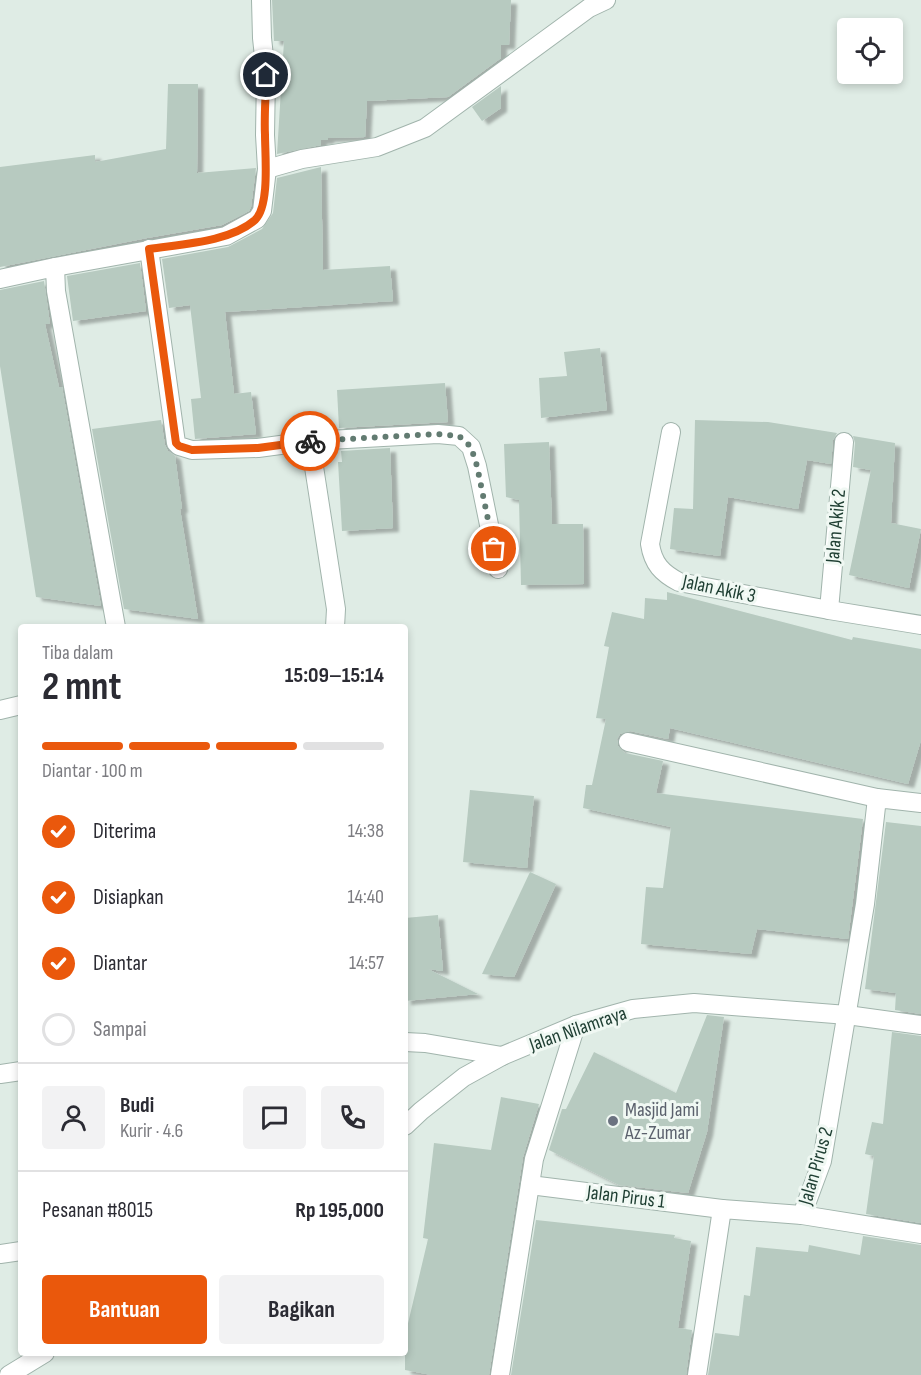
<!DOCTYPE html>
<html lang="id">
<head>
<meta charset="utf-8">
<style>
	:root { --surface:#fff; --page:#f2f2f3; --text:#2b2b33; --muted:#7c7c81; --line:#e1e1e2; --accent:#ea580c }
	body { margin:0; font-family:"Sofia Sans Condensed",sans-serif; background:var(--page); color:var(--text); height:100vh; display:flex; flex-direction:column; font-size:22px; white-space:nowrap }
	* { box-sizing:border-box; margin:0 }
	p { font-size:20px; color:var(--muted) }
	.icon { flex:none; width:33px; height:33px; fill:none; stroke:currentColor; stroke-width:2; stroke-linecap:round; stroke-linejoin:round }
	.map { position:relative; flex:1; overflow:hidden }
	.details { position:absolute; left:18px; top:624px; width:390px; height:732px; display:flex; flex-direction:column; background:var(--surface); border-radius:6px; box-shadow:0 3px 9px #0003 }
	.details>* { flex:none }
	.tools { position:absolute; left:837px; top:18px; display:grid; gap:12px }
	.tools a { display:grid; place-items:center; width:66px; height:66px; border-radius:6px; background:var(--surface); box-shadow:0 3px 9px #0003; font-size:30px }
	.pin { position:absolute; display:grid; place-items:center; width:51px; height:51px; color:#fff; margin:-26px; border:3px solid #fff; border-radius:50%; box-shadow:0 2px 6px #0007 }
	.courier { position:absolute; display:grid; place-items:center; width:60px; height:60px; margin:-30px; border:4px solid #ea580c; border-radius:50%; background:#fff; color:#222; box-shadow:0 2px 8px #0007 }
	.summary em { font-style:normal; font-weight:700 }
	.summary div { display:flex; flex-direction:column-reverse }
	.summary { display:flex; align-items:center; justify-content:space-between; height:102px; padding:0 24px }
	h1 { font-size:39px; font-weight:700; line-height:45px }
	.bar { display:grid; grid-template-columns:repeat(4,1fr); gap:9px 6px; align-content:center; height:72px; padding:0 24px }
	.bar i { height:8px; border-radius:4px; background:var(--line) }
	.bar .active { background:var(--accent) }
	.bar p { grid-column:span 4 }
	.line { display:flex; align-items:center; gap:15px; padding:0 24px; border-top:2px solid var(--line) }
	.line div { flex:1 }
	.round { display:grid; place-items:center; flex:none; width:63px; height:63px; border-radius:6px; background:var(--page) }
	ol { padding:0 24px; list-style:none }
	li { display:flex; align-items:center; gap:18px; height:66px }
	li p { margin-inline-start:auto }
	li .icon { padding:6px; border-radius:50%; background:var(--accent); color:#fff; stroke-width:4 }
	li:last-child { color:var(--muted) }
	li i { width:33px; height:33px; border:3px solid var(--line); border-radius:50% }
	.primary-button { display:flex; gap:12px; margin-top:auto; padding:12px 24px }
	.primary-button a { flex:1; height:69px; border-radius:6px; background:var(--accent); color:#fff; font-size:24px; font-weight:700; line-height:69px; text-align:center }
	.primary-button a+a { background:var(--page); color:var(--text) }
	.map>svg:first-child { display:block }
	.building { fill:#b7cac0; filter:url(#shadow) }
	.lines { fill:none; stroke-linecap:round; stroke-linejoin:round }
	.minor-casing { stroke:#a1b4ac; stroke-width:20 }
	.minor { stroke:#fff; stroke-width:18 }
	.done { stroke:#627b71; stroke-width:6; stroke-dasharray:0 10.8 }
	.route { stroke:#ea580c; stroke-width:8 }
	.worship-dot { fill:#6b7280; stroke:#f0f8f3; stroke-width:2 }
	.labels { text-anchor:middle; dominant-baseline:central; stroke-width:6; stroke-linejoin:round; paint-order:stroke }
	.street-label { font-size:20px; fill:#1e3e32; stroke:#f0f8f3 }
	.worship-label { font-size:20px; fill:#5b616d; stroke:#f0f8f3; text-anchor:start }
</style>
</head>
<body>
<div class="map">
<svg width="921" height="1375" viewBox="0 0 921 1375">
	<defs>
		<filter id="shadow"><feDropShadow dx="6" dy="4" stdDeviation="1.5" flood-color="#0004"/></filter>
	</defs>
	<rect width="100%" height="100%" fill="#dfece5"/>
	<g class="building">
		<polygon points="272,0 511,0 509,45 501,45 501,58 448,97 367,101 365,137 328,138 328,140 321,140 321,145 277,154 284,41 274,41"/>
		<polygon points="168,84 198,84 197,173 256,168 251,207 249,211 222,225 147,238 0,267 0,167 95,155 95,162 166,149"/>
		<polygon points="501,86 501,108 482,121 472,107"/>
		<polygon points="321,167 323,270 390,266 393,301 225,312 234,394 251,392 256,434 195,439 191,399 201,398 190,305 169,308 162,259 228,247 262,229 273,213 277,178"/>
		<polygon points="140,263 146,311 73,321 67,276"/>
		<polygon points="44,281 50,324 45,324 59,387 62,387 101,606 36,597 0,366 0,290"/>
		<polygon points="600,348 607,410 541,418 539,378 567,376 564,352"/>
		<polygon points="445,383 448,422 339,428 337,390"/>
		<polygon points="161,420 165,445 168,451 175,456 182,509 180,509 198,619 124,609 92,429"/>
		<polygon points="695,420 768,422 837,433 833,440 831,464 807,460 798,509 728,497 720,556 670,549 674,508 693,509"/>
		<polygon points="853,436 895,443 891,523 921,529 909,588 849,575 871,470 853,467 855,443"/>
		<polygon points="549,442 552,524 583,524 584,584 521,585 519,500 506,497 504,444"/>
		<polygon points="390,448 393,528 342,531 338,462 342,462 341,451"/>
		<polygon points="667,592 852,640 853,637 921,649 921,740 908,784 670,728 668,739 630,731 620,734 617,739 618,746 625,753 663,761 656,793 863,819 848,939 757,929 751,954 641,944 646,887 663,888 671,827 583,808 586,785 592,785 606,719 596,718 609,647 604,646 612,612 644,619 645,598 667,600"/>
		<polygon points="470,790 534,796 527,868 463,862"/>
		<polygon points="886,822 921,826 921,1014 895,1010 896,993 865,989"/>
		<polygon points="530,872 556,884 514,977 482,974"/>
		<polygon points="438,915 443,971 428,969 478,994 405,1001 405,918"/>
		<polygon points="707,1015 724,1017 707,1132 688,1193 619,1185 549,1150 562,1109 566,1109 594,1052 676,1093"/>
		<polygon points="892,1032 921,1036 921,1223 866,1214 874,1156 865,1154 872,1122 883,1124"/>
		<polygon points="501,1097 539,1104 523,1157 489,1375 432,1375 405,1370 405,1336 428,1239 423,1238 434,1143 491,1150"/>
		<polygon points="536,1220 675,1235 674,1238 691,1241 678,1328 692,1330 686,1375 511,1375"/>
		<polygon points="863,1236 921,1245 921,1375 708,1375 715,1333 739,1336 744,1295 750,1296 756,1247 808,1252 809,1245 860,1255"/>
	</g>
	<g class="lines">
		<defs>
			<g id="minor">
				<polyline points="267,169 302,159 377,147 425,128 589,8 606,0"/>
				<polyline points="149,249 176,443 179,446 192,450 258,448 310,441 438,434 459,436 471,447 477,466 498,569"/>
				<polyline points="55,267 226,236 257,219 262,211 267,169 265,135 266,75 262,38 261,0"/>
				<polyline points="0,279 55,267 56,291 116,627"/>
				<path d="M671 432 650 544C653 564 662 573 679 582L829 610 921 625"/>
				<polyline points="310,441 336,609 335,627"/>
				<polyline points="829,610 844,442"/>
				<polyline points="0,710 21,705"/>
				<polyline points="628,742 877,798"/>
				<polyline points="405,1042 425,1043 502,1056"/>
				<polyline points="0,1074 21,1071"/>
				<polyline points="405,1126 421,1111 464,1077 502,1056 576,1025 633,1009 694,1003 847,1015 921,1025"/>
				<polyline points="530,1185 722,1209"/>
				<polyline points="802,1215 921,1234"/>
				<polyline points="0,1254 21,1251"/>
				<polyline points="9,1375 45,1353"/>
				<polyline points="500,1375 534,1159 576,1025"/>
				<polyline points="697,1375 722,1209 802,1215 822,1161 865,904 877,798 921,803"/>
			</g>
		</defs>
		<use href="#minor" class="minor-casing"/>
		<use href="#minor" class="minor"/>
	</g>
	<g class="lines">
		<polyline class="done" points="310,441 438,434 459,436 471,447 477,466 494,549"/>
		<path class="route" d="M266 75C266 95 264 115 265 135 265 155 270 206 255 220 230 242 181 244 149 249L176 443 179 446 192 450 258 448 310 441"/>
	</g>
	<circle class="worship-dot" cx="613" cy="1121" r="6"/>
	<g class="labels">
		<g class="street-label">
			<text transform="translate(836 526) rotate(-85)">Jalan Akik 2</text>
			<text transform="translate(719 589) rotate(12)">Jalan Akik 3</text>
			<text transform="translate(578 1029) rotate(-19)">Jalan Nilamraya</text>
			<text transform="translate(816 1166) rotate(-74)">Jalan Pirus 2</text>
			<text transform="translate(626 1197) rotate(7)">Jalan Pirus 1</text>
		</g>
		<g class="worship-label">
			<text x="625" y="1110">Masjid Jami<tspan x="625" dy="23">Az-Zumar</tspan></text>
		</g>
	</g>
</svg>
<div class="tools">
<a><svg class="icon" aria-label="locate" viewBox="0 0 24 24"><circle cx="12" cy="12" r="6"/><path d="M12 2v4M12 18v4M2 12h4M18 12h4"/></svg></a>
</div>
<div class="pin" style="left:494px;top:549px;background:#ea580c"><svg class="icon" aria-label="bag" viewBox="0 0 24 24"><path d="M5 8h14l-1 12H6zM9 8a3 3 0 0 1 6 0"/></svg></div>
<div class="pin" style="left:266px;top:75px;background:#1f2937"><svg class="icon" aria-label="home" viewBox="0 0 24 24"><path d="M3 11l9-7 9 7M6 9v11h12V9"/></svg></div>
<div class="courier" style="left:310px;top:441px"><svg class="icon" aria-label="bike" viewBox="0 0 24 24"><circle cx="6" cy="16" r="4"/><circle cx="18" cy="16" r="4"/><path d="M6 16l4-8h5l3 8M10 8l3 8H6M13 5h3"/></svg></div>
<section class="details">
<div class="summary"><div><h1>2 mnt</h1><p>Tiba dalam</p></div><em>15:09–15:14</em></div>
<div class="bar"><i class="active"></i><i class="active"></i><i class="active"></i><i></i><p>Diantar · 100 m</p></div>
<ol>
<li><svg class="icon" aria-label="check" viewBox="0 0 24 24"><path d="M5 12l5 5 9-10"/></svg>Diterima<p>14:38</p></li>
<li><svg class="icon" aria-label="check" viewBox="0 0 24 24"><path d="M5 12l5 5 9-10"/></svg>Disiapkan<p>14:40</p></li>
<li><svg class="icon" aria-label="check" viewBox="0 0 24 24"><path d="M5 12l5 5 9-10"/></svg>Diantar<p>14:57</p></li>
<li><i></i>Sampai</li>
</ol>
<div class="line" style="height:108px"><a class="round"><svg class="icon" aria-label="person" viewBox="0 0 24 24"><circle cx="12" cy="8" r="4"/><path d="M4 21q1-7 8-7t8 7"/></svg></a><div><b>Budi</b><p>Kurir · 4.6</p></div><a class="round"><svg class="icon" aria-label="chat" viewBox="0 0 24 24"><path d="M4 5h16v11H9l-5 4z"/></svg></a><a class="round"><svg class="icon" aria-label="phone" viewBox="0 0 24 24"><path d="M5 4h4l2 5-3 2q2 4 5 5l2-3 5 2v4C11 20 4 13 5 4z"/></svg></a></div>
<div class="line" style="height:78px"><div>Pesanan #8015</div><b>Rp 195,000</b></div>
<div class="primary-button"><a>Bantuan</a><a>Bagikan</a></div>
</section>
</div>
</body>
</html>
